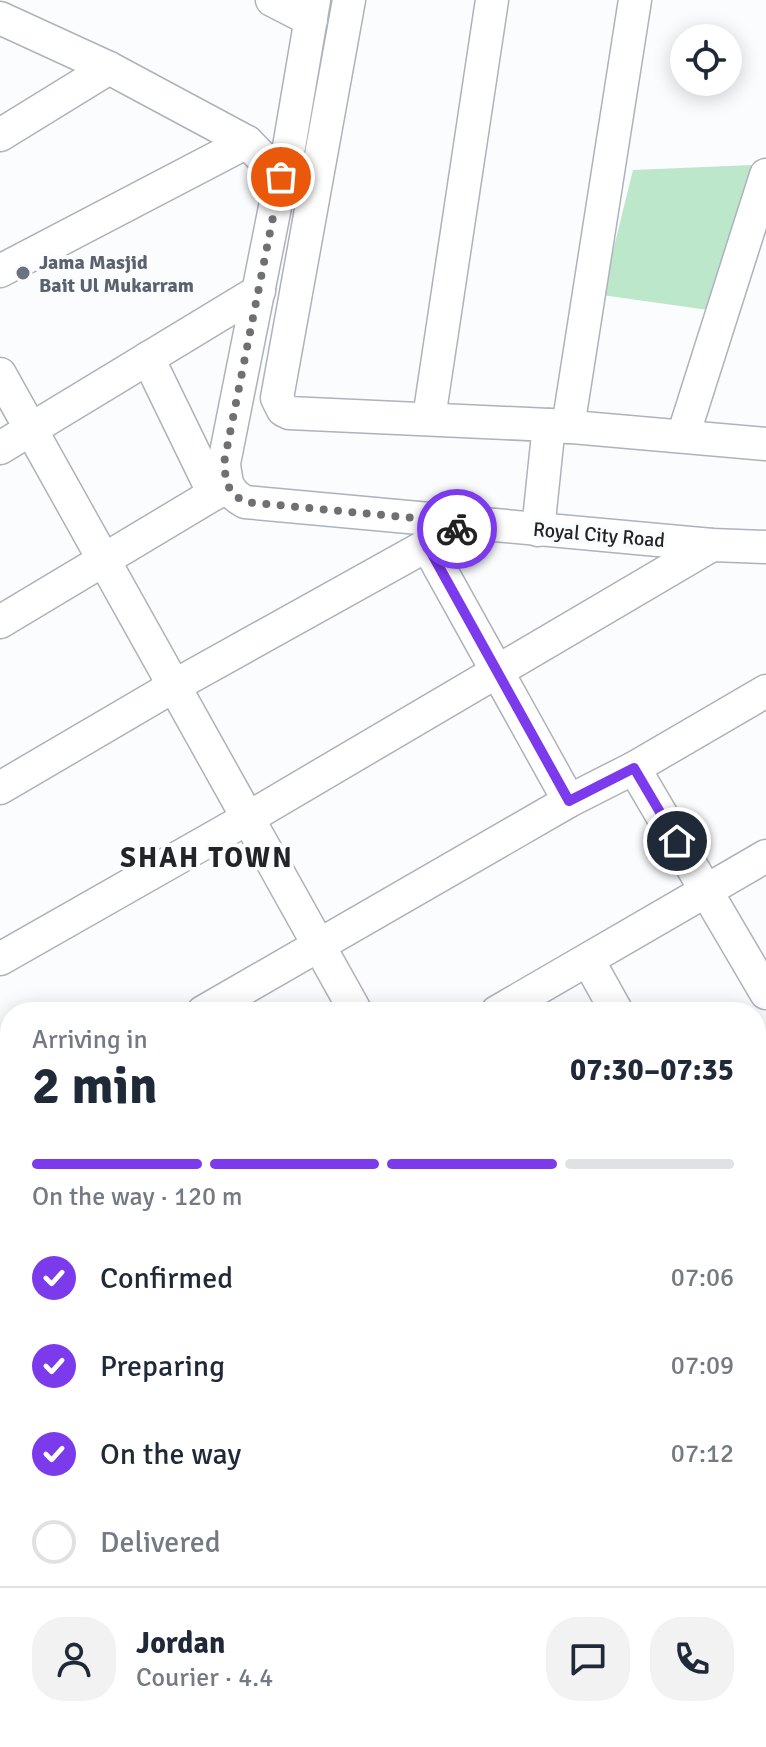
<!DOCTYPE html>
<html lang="en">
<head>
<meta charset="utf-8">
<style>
	:root { --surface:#fff; --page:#f2f2f3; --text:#1f2937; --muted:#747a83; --line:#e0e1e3; --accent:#7c3aed }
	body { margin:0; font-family:Signika,sans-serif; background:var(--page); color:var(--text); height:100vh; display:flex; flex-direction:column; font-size:30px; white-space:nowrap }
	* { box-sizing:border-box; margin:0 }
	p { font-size:26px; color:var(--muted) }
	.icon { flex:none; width:44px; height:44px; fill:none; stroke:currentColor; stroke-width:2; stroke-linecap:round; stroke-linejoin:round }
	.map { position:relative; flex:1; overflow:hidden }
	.side { position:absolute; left:0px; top:1002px; width:766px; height:746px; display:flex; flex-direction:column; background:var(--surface); border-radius:32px 32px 0 0; box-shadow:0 4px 20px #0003 }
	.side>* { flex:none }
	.controls { position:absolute; left:670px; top:24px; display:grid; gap:16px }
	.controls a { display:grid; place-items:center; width:72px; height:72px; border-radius:50%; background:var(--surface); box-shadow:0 4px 20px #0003; font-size:40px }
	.pin { position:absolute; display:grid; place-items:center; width:68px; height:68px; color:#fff; margin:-34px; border:4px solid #fff; border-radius:50%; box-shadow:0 2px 8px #0007 }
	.courier { position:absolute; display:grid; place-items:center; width:80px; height:80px; margin:-40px; border:6px solid #7c3aed; border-radius:50%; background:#fff; color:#222; box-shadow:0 2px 10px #0007 }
	.head em { font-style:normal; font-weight:700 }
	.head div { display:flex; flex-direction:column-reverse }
	.head { display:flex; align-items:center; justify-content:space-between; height:136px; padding:0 32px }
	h1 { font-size:52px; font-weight:700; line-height:60px }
	.bar { display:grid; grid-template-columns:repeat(4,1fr); gap:12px 8px; align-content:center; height:96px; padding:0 32px }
	.bar i { height:10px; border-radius:6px; background:var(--line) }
	.bar .selected { background:var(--accent) }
	.bar p { grid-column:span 4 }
	.line { display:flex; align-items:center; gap:20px; padding:0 32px; border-top:2px solid var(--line) }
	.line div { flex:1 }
	.round { display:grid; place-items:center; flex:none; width:84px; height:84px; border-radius:32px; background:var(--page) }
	ol { padding:0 32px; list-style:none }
	li { display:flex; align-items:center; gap:24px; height:88px }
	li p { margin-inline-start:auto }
	li .icon { padding:8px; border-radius:50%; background:var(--accent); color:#fff; stroke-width:4 }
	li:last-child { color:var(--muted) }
	li i { width:44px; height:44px; border:4px solid var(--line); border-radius:50% }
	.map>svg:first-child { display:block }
	.green { fill:#bde7ca }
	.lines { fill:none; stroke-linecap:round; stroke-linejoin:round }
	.minor-casing { stroke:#adb2bb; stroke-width:35 }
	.minor { stroke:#fff; stroke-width:32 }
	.done { stroke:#6e7072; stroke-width:8; stroke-dasharray:0 14.4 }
	.route { stroke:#7c3aed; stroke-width:10 }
	.worship-dot { fill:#6b7280; stroke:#fbfcfe; stroke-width:3 }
	.labels { text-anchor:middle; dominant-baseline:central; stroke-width:8; stroke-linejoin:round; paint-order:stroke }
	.worship-label { font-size:20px; font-weight:bold; fill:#5b616d; stroke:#fbfcfe; text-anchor:start }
	.street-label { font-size:20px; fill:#222427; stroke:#fbfcfe }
	.district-label { font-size:28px; font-weight:bold; letter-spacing:2px; fill:#222427; stroke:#fbfcfe }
</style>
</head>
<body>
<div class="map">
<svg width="766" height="1747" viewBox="0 0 766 1747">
	<rect width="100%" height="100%" fill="#fbfcfe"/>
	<polygon class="green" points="753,165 708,310 602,295 633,170"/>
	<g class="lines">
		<defs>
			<g id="minor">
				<polyline points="272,0 311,20"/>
				<path d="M314 0 289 147 281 177 224 463C226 483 227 492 245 502L712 545 766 547"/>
				<polyline points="349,0 277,398 283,410 289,413 549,425"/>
				<polyline points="0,18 109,68 247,142 281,177"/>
				<polyline points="0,135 109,68"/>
				<polyline points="0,271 247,142"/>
				<polyline points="148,358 214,494"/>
				<polyline points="0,374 356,1012"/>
				<polyline points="429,418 492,0"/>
				<polyline points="568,427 635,0"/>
				<polyline points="683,436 766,175"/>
				<polyline points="0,448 259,291"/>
				<polyline points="538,530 549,425 766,444"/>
				<polyline points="427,545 569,801"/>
				<polyline points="0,622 227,486"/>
				<polyline points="634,768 766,993"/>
				<polyline points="0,788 174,686 467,523"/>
				<polyline points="0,959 248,818 712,545"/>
				<polyline points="588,960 617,1012"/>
				<polyline points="203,1012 569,801 634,768 766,691"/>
				<polyline points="497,1012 766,856"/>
				<polyline points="0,1132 10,1126"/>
				<polyline points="756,1204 766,1198"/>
				<polyline points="0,1266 10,1279"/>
				<polyline points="756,1372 766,1366"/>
				<polyline points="0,1475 10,1469"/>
				<polyline points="0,1534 10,1547"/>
				<polyline points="756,1548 766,1542"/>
				<polyline points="756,1571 766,1597"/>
				<polyline points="0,1593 10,1585"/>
				<polyline points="756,1712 766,1709"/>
				<polyline points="162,1738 169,1747"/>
				<polyline points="357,1738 364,1747"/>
				<polyline points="99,1747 116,1738"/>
				<polyline points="420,1747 435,1738"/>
				<polyline points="629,1747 659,1738"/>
			</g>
		</defs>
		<use href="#minor" class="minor-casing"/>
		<use href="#minor" class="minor"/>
	</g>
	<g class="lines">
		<path class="done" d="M281 177 224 463C226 483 227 492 245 502L467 523 457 529"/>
		<polyline class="route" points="457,529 427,545 569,801 634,768 677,841"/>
	</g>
	<circle class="worship-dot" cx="23" cy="273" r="8"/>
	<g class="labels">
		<g class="worship-label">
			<text x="39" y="262">Jama Masjid<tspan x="39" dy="23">Bait Ul Mukarram</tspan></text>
		</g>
		<g class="street-label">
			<text transform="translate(599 535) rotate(5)">Royal City Road</text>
		</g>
		<g class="district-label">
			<text x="207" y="858">SHAH TOWN</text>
		</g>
	</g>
</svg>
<div class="controls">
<a><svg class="icon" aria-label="locate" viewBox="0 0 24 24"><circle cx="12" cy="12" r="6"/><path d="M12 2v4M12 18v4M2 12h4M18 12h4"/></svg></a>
</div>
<div class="pin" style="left:281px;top:177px;background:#ea580c"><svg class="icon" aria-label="bag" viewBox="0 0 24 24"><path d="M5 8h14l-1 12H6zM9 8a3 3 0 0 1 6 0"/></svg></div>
<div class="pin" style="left:677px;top:841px;background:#1f2937"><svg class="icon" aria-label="home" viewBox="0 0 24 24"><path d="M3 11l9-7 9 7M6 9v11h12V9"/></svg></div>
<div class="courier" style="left:457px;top:529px"><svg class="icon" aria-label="bike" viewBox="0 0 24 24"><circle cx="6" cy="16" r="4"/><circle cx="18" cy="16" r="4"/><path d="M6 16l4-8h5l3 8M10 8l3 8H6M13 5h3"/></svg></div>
<section class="side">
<div class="head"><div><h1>2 min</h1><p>Arriving in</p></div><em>07:30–07:35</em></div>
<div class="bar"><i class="selected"></i><i class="selected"></i><i class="selected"></i><i></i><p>On the way · 120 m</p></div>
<ol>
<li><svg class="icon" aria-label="check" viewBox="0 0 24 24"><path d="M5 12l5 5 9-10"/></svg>Confirmed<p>07:06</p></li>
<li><svg class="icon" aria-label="check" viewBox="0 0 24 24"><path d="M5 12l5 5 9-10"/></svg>Preparing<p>07:09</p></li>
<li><svg class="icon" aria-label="check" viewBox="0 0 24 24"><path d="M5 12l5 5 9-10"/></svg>On the way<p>07:12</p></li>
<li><i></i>Delivered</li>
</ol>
<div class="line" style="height:144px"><a class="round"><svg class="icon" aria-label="person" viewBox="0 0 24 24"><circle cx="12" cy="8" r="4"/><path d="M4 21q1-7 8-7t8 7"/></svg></a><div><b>Jordan</b><p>Courier · 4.4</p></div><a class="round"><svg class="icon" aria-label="chat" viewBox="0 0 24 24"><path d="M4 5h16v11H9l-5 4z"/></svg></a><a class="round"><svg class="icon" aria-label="phone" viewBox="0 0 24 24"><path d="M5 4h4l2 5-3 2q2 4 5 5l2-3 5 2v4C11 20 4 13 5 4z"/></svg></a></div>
</section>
</div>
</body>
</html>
